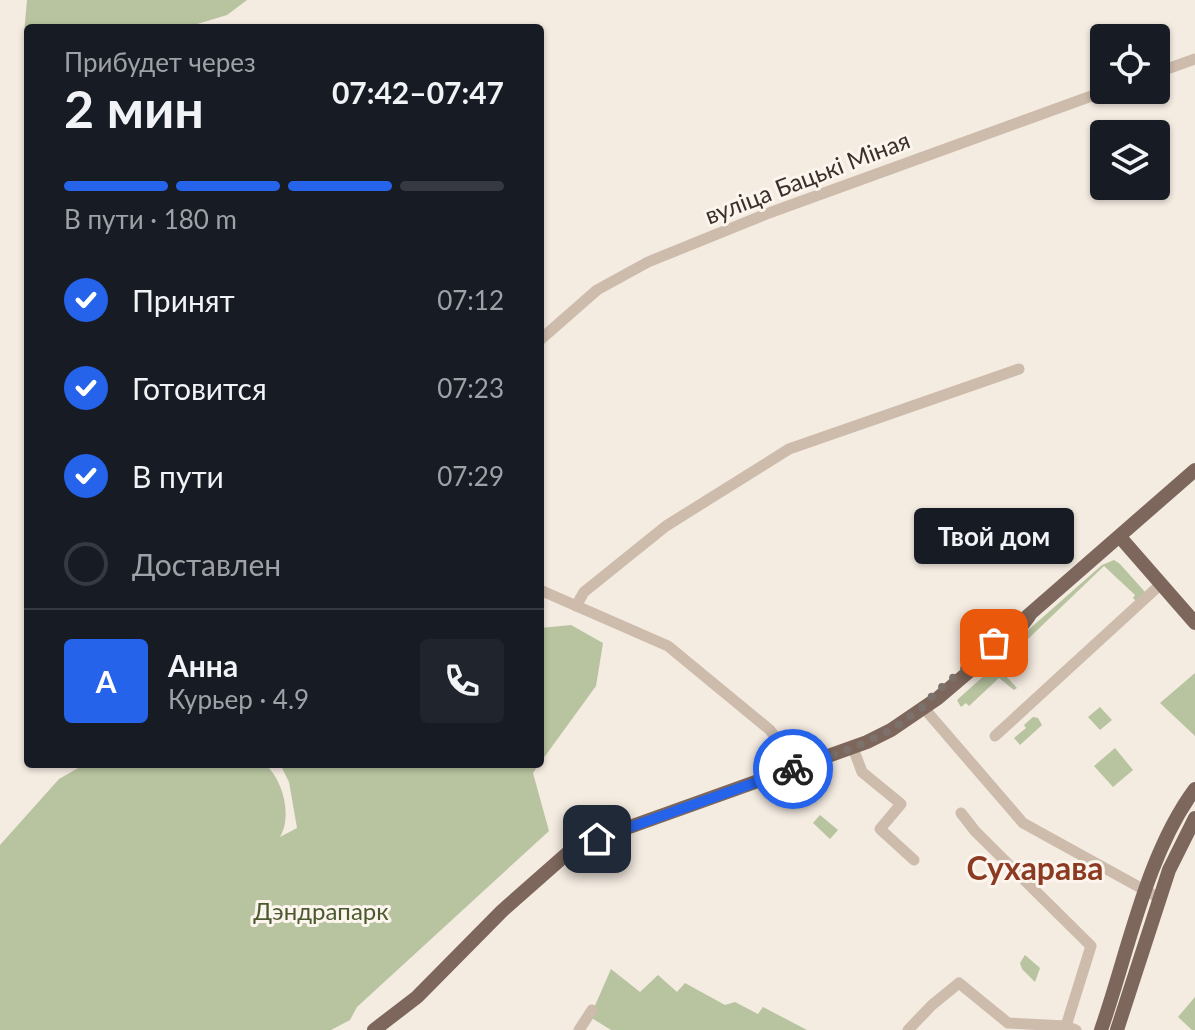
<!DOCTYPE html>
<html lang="ru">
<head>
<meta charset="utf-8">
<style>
	:root { --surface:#171b24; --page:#20242c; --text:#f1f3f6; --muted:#9ea1a6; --line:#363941; --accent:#2563eb }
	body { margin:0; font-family:Lato,sans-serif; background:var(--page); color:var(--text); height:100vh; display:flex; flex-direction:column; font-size:30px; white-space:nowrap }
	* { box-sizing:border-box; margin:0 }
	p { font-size:26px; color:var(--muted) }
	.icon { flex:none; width:44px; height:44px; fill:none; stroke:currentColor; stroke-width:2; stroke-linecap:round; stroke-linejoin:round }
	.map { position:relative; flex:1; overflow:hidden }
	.side { position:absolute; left:24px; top:24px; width:520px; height:744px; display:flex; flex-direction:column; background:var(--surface); border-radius:8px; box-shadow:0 2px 6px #0004 }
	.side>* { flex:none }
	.fabs { position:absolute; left:1090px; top:24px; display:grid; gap:16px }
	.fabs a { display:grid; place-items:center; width:80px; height:80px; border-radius:8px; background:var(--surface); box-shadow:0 2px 6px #0004; font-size:40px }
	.pin { position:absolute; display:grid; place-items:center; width:68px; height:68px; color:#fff; margin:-34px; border-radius:16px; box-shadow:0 4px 12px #0006 }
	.courier { position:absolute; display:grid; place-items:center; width:80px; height:80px; margin:-40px; border:6px solid #2563eb; border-radius:50%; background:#fff; color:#222; box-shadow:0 2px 10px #0007 }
	.bubble { position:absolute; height:56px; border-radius:8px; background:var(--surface); box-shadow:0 2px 6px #0004; font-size:26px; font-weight:700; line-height:56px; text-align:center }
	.headline em { font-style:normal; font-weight:700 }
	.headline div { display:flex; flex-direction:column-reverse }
	.headline { display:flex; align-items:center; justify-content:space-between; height:136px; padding:0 40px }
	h1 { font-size:52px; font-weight:700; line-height:60px }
	.bar { display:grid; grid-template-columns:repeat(4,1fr); gap:12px 8px; align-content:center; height:96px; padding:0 40px }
	.bar i { height:10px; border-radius:6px; background:var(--line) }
	.bar .on { background:var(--accent) }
	.bar p { grid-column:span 4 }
	.line { display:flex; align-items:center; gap:20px; padding:0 40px; border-top:2px solid var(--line) }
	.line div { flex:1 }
	.round { display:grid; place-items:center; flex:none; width:84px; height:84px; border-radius:8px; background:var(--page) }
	ol { padding:0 40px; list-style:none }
	li { display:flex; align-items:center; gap:24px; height:88px }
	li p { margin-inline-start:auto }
	li .icon { padding:8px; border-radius:50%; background:var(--accent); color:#fff; stroke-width:4 }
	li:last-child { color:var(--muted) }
	li i { width:44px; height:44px; border:4px solid var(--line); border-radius:50% }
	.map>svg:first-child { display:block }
	.green { fill:#b8c4a0 }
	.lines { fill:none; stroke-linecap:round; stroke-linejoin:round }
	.minor { stroke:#cdbbac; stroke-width:11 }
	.major { stroke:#7d675c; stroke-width:14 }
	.done { stroke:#7c716b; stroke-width:8; stroke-dasharray:0 14.4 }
	.route { stroke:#2563eb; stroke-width:10 }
	.labels { text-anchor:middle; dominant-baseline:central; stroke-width:6; stroke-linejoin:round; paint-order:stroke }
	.street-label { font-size:24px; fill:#3b302b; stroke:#fbf5ee }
	.park-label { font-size:24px; fill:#4a5a2e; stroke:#fbf5ee }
	.district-label { font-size:32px; font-weight:bold; fill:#8c3b22; stroke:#fbf5ee }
</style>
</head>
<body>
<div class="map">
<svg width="1195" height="1030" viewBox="0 0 1195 1030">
	<rect width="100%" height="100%" fill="#f4ebe1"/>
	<g class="green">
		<polygon points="27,0 247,0 227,15 184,28 28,28 28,41 24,33"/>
		<polygon points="1001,518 1030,535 1027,541 1008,558 1003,556 1018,543 998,522"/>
		<polygon points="1114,560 1120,564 1145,592 1136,601 1133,598 1135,595 1104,566 1000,666 994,660 1102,565"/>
		<polygon points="571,625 603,643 596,686 540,763 540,628"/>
		<polygon points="987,673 1005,675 1017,688 1014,690 999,678 969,706 966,703 961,707 957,700"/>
		<polygon points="1195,673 1195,736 1160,703"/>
		<polygon points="1100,707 1112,720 1100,730 1088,717"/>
		<polygon points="1033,717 1038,718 1042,725 1020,745 1014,738 1026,728 1024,725"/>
		<polygon points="1115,748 1133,770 1113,787 1094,766"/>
		<path d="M85 764H265C284 781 292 817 280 837L297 828 289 782 280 764H539L533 773 549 831 357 1007 350 1020 331 1030H0V845L59 779Z"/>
		<polygon points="820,815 838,830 830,839 813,823"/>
		<polygon points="1025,955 1040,968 1035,982 1022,969 1020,963"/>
		<polygon points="611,969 640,992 658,975 677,992 685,983 725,1005 735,1002 758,1014 763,1007 807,1030 611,1030 590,1017"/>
		<polygon points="1195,997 1195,1030 1192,1030 1178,1017"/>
	</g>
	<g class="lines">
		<g class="minor">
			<polyline points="1156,73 1195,59"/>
			<polyline points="540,340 597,290 648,262 769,213 1108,90"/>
			<polyline points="540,590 668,646 770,730 782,746 791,770"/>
			<polyline points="576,606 584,592 666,526 789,449 1019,369"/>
			<polyline points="923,707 1023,823 1159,898"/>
			<polyline points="995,736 1161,584"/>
			<polyline points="853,748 862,772 901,804 880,829 914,860"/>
			<polyline points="961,813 975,831 1091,946 1066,1026"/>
			<polyline points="579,1030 592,1010"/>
			<polyline points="908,1030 932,1005 959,983 1008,1023 1066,1026 1076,1030"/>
		</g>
		<g class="major">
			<polyline points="1120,537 1195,623"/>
			<polyline points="1023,620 1195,470"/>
			<polyline points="374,1030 417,997 502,911 570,851 610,834 867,742 891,730 938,698 1020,628 1029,616"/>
			<path d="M1101 1030C1128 953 1146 855 1195 789"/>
			<polyline points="1117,1030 1169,870 1195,818"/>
		</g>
	</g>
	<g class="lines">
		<polyline class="done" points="793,769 853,748 891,730 923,707 935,693 994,643"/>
		<polyline class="route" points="597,839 793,769"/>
	</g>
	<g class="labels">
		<g class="street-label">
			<text transform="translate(807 177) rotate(-21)">вуліца Бацькі Міная</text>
		</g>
		<g class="park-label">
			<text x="321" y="910">Дэндрапарк</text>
		</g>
		<g class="district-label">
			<text x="1035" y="867">Сухарава</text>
		</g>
	</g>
</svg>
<div class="fabs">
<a><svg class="icon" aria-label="locate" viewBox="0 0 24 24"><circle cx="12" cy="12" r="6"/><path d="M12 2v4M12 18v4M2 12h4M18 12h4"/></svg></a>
<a><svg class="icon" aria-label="layers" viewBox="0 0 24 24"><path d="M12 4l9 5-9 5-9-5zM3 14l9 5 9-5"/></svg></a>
</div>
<div class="pin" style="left:994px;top:643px;background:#ea580c"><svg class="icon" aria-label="bag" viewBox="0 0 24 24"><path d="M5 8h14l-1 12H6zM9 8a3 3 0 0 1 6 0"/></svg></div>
<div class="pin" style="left:597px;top:839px;background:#1f2937"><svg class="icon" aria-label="home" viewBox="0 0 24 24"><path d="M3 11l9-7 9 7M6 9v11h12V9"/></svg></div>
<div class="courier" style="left:793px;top:769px"><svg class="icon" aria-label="bike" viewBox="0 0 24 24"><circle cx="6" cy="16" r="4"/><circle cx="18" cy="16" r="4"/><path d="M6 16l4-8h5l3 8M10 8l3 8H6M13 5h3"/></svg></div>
<div class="bubble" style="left:914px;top:508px;width:160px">Твой дом</div>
<section class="side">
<div class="headline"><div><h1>2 мин</h1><p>Прибудет через</p></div><em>07:42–07:47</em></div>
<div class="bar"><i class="on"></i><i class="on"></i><i class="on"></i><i></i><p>В пути · 180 m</p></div>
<ol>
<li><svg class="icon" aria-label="check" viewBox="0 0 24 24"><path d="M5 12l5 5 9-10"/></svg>Принят<p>07:12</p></li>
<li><svg class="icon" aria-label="check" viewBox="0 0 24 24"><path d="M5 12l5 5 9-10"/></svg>Готовится<p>07:23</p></li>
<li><svg class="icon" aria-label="check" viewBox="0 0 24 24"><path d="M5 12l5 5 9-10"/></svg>В пути<p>07:29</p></li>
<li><i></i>Доставлен</li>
</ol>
<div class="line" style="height:144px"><b class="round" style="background:var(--accent);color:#fff">А</b><div><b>Анна</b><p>Курьер · 4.9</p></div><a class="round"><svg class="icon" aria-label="phone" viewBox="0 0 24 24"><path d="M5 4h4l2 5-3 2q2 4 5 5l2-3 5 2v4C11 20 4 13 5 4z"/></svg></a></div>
</section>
</div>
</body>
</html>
